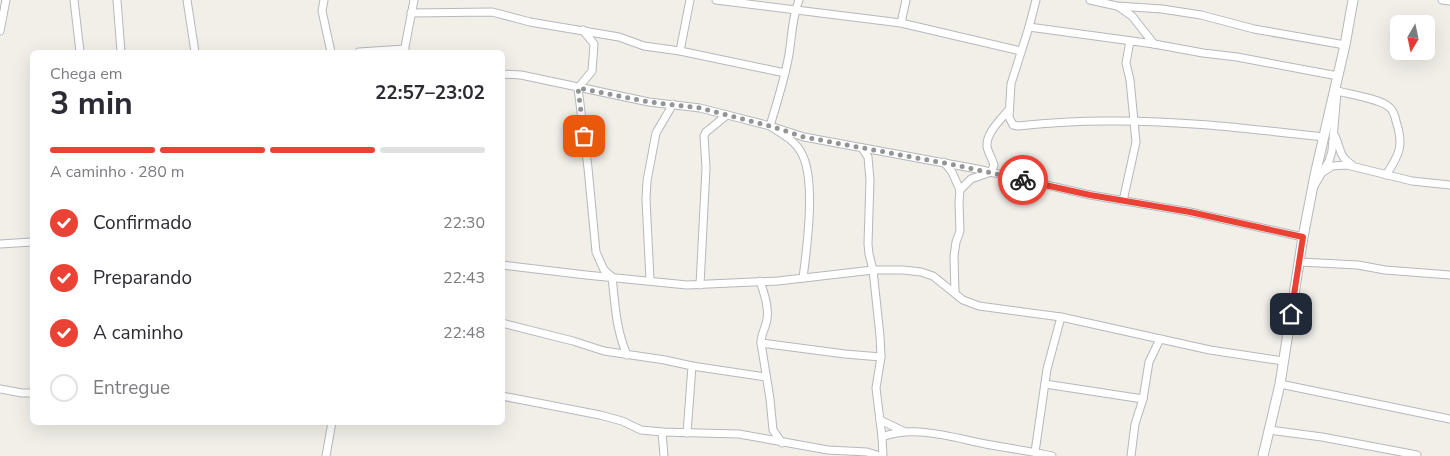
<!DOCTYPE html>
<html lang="pt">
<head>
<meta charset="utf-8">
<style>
	:root { --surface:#fff; --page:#f7f7f7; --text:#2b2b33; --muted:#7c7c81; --line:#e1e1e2; --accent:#ea4335 }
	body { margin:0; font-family:"Nunito Sans",sans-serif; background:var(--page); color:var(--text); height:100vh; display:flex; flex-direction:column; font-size:19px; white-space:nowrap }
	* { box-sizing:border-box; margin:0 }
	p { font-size:16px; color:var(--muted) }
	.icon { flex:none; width:28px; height:28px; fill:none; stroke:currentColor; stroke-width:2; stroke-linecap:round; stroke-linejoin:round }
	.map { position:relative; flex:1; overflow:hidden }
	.details { position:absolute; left:30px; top:50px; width:475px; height:375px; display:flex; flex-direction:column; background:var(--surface); border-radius:8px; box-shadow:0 5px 20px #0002 }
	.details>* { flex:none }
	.needle { width:32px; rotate:189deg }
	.fabs { position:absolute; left:1390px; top:15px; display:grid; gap:10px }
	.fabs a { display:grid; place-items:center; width:45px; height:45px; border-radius:8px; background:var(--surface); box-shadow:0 5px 20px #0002; font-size:25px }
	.pin { position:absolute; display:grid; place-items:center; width:42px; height:42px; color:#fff; margin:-21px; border-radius:10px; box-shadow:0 2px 8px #0006 }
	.courier { position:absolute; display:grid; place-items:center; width:50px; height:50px; margin:-25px; border:4px solid #ea4335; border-radius:50%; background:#fff; color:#222; box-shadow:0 1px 6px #0007 }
	.headline em { font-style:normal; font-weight:700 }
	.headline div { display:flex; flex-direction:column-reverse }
	.headline { display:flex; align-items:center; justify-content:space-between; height:85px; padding:0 20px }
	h1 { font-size:32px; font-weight:700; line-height:38px }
	.bar { display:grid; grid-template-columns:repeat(4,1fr); gap:8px 5px; align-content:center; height:60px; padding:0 20px }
	.bar i { height:6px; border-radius:4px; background:var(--line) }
	.bar .current { background:var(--accent) }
	.bar p { grid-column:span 4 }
	ol { padding:0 20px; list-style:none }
	li { display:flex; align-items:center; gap:15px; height:55px }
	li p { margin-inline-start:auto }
	li .icon { padding:5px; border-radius:50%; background:var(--accent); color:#fff; stroke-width:4 }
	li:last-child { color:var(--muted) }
	li i { width:28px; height:28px; border:2px solid var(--line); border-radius:50% }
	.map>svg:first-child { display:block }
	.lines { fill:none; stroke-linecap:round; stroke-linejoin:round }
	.minor-casing { stroke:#b5b8bc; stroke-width:9 }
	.tertiary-casing { stroke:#b5b8bc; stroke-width:11 }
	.minor { stroke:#fff; stroke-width:7 }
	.tertiary { stroke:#fff; stroke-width:9 }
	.done { stroke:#929495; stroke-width:5; stroke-dasharray:0 9 }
	.route { stroke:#ea4335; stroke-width:6 }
</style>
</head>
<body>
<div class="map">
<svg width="1450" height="456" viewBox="0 0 1450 456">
	<rect width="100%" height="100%" fill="#f1efe8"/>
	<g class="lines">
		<defs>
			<g id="minor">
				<polyline points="74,0 80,52"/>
				<polyline points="117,0 121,52"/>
				<polyline points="187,0 195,52"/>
				<polyline points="324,0 322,11 331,52"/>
				<polyline points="716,0 901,23 1021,51"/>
				<path d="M799 0C792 17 792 36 789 54 785 78 777 102 770 126 782 134 795 140 802 154 816 181 807 247 803 278"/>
				<path d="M1036 0 1029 27 1011 84 1009 117 1013 125 1018 126C1047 123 1077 121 1106 121 1179 120 1251 129 1323 137"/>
				<polyline points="1090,0 1117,6 1162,9 1201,15 1254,29 1345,45"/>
				<polyline points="1442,0 1450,1"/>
				<polyline points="1119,7 1132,16 1154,44"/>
				<polyline points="411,13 492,12 530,22 619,37 644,46 680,51 785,73"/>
				<polyline points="901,23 906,0"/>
				<polyline points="1029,27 1154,44 1203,53 1237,57 1338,76"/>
				<path d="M583 30 594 44 592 71 578 88 588 168 596 252 604 270 612 277C615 304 616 330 627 355"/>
				<polyline points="0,31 6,0"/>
				<polyline points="680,51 690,0"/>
				<polyline points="359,52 405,49"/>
				<polyline points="404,52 414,0"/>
				<polyline points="502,74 521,75 649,102 700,108 770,126 804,137 977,169 1090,195 1190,212 1303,237"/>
				<path d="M1337 91C1349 94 1381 99 1389 107 1393 110 1395 116 1396 121 1404 145 1400 154 1386 175"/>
				<path d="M1335 136C1341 149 1339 157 1352 165"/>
				<polyline points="862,148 868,157 870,180 868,244 869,254 873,270 880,336 881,357 876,388 882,437 883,456"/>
				<polyline points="944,162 952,172 960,190 959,203 960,231 956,242 954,256 955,293"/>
				<polyline points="1323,172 1332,166 1347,165 1412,181 1450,185"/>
				<polyline points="1314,186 1329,161 1332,151 1337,92"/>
				<path d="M960 190 971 179 991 172 994 165C992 158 988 153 987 146 986 132 1002 119 1009 109"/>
				<polyline points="1123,201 1136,142 1130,80 1126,63 1130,41"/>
				<polyline points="0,244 32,242"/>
				<polyline points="1299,262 1358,265 1385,270 1450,275"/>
				<polyline points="502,265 586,275 687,285 778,281 873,270 903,270 921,272 933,276 963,300 979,306 1061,317 1210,350 1283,361"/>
				<polyline points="650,280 646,199 647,181 656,133 673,104"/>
				<path d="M760 281C764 293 769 307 767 319 766 327 761 334 761 343L770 399 773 430 782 443"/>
				<polyline points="700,285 706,168 704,136 706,132 727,115"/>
				<polyline points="502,323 573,341 604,351 665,360 692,366 687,433"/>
				<polyline points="761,343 845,354 881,357"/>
				<polyline points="692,366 766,377"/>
				<polyline points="1045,384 1143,399"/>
				<polyline points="1280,384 1450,419"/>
				<polyline points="0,389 22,393 32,393"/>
				<polyline points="502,396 600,415 622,421 641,430 662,432 739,434 828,450 867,452 880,456"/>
				<polyline points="880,420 903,431"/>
				<polyline points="1269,430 1322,437 1417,455"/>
				<polyline points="662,432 664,456"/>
				<path d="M882 437C917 424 957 439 991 445 1012 449 1032 451 1052 456"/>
				<polyline points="1035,452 1047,369 1061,317"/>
				<polyline points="326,456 332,422"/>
				<polyline points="1131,456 1135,424 1143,399 1149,362 1160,339"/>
			</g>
			<polyline id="tertiary" points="1263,456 1280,384 1303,237 1315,175 1345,45 1353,0"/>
		</defs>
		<use href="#minor" class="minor-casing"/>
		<use href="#tertiary" class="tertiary-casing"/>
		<use href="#minor" class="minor"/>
		<use href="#tertiary" class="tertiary"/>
	</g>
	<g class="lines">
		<polyline class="done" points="584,136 578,88 649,102 700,108 770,126 804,137 960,166 1023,180"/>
		<polyline class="route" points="1023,180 1090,195 1190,212 1303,237 1291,314"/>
	</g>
</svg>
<div class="fabs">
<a><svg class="needle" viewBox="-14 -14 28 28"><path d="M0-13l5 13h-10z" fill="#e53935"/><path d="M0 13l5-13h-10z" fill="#7c7c81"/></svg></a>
</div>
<div class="pin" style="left:584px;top:136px;background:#ea580c"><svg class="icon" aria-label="bag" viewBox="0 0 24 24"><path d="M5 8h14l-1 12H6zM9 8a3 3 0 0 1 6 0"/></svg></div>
<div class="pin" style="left:1291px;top:314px;background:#1f2937"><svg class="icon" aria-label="home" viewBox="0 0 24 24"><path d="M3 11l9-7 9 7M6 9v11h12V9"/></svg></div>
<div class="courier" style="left:1023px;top:180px"><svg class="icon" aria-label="bike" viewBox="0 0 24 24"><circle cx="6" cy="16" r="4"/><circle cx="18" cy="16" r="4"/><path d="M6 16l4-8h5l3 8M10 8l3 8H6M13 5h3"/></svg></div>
<section class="details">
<div class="headline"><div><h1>3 min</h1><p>Chega em</p></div><em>22:57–23:02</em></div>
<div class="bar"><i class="current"></i><i class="current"></i><i class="current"></i><i></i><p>A caminho · 280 m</p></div>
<ol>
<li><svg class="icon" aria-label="check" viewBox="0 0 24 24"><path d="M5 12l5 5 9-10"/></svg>Confirmado<p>22:30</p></li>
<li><svg class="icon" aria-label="check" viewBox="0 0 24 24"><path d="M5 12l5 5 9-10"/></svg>Preparando<p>22:43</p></li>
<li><svg class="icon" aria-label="check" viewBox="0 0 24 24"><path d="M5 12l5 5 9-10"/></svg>A caminho<p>22:48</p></li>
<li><i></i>Entregue</li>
</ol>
</section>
</div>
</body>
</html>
